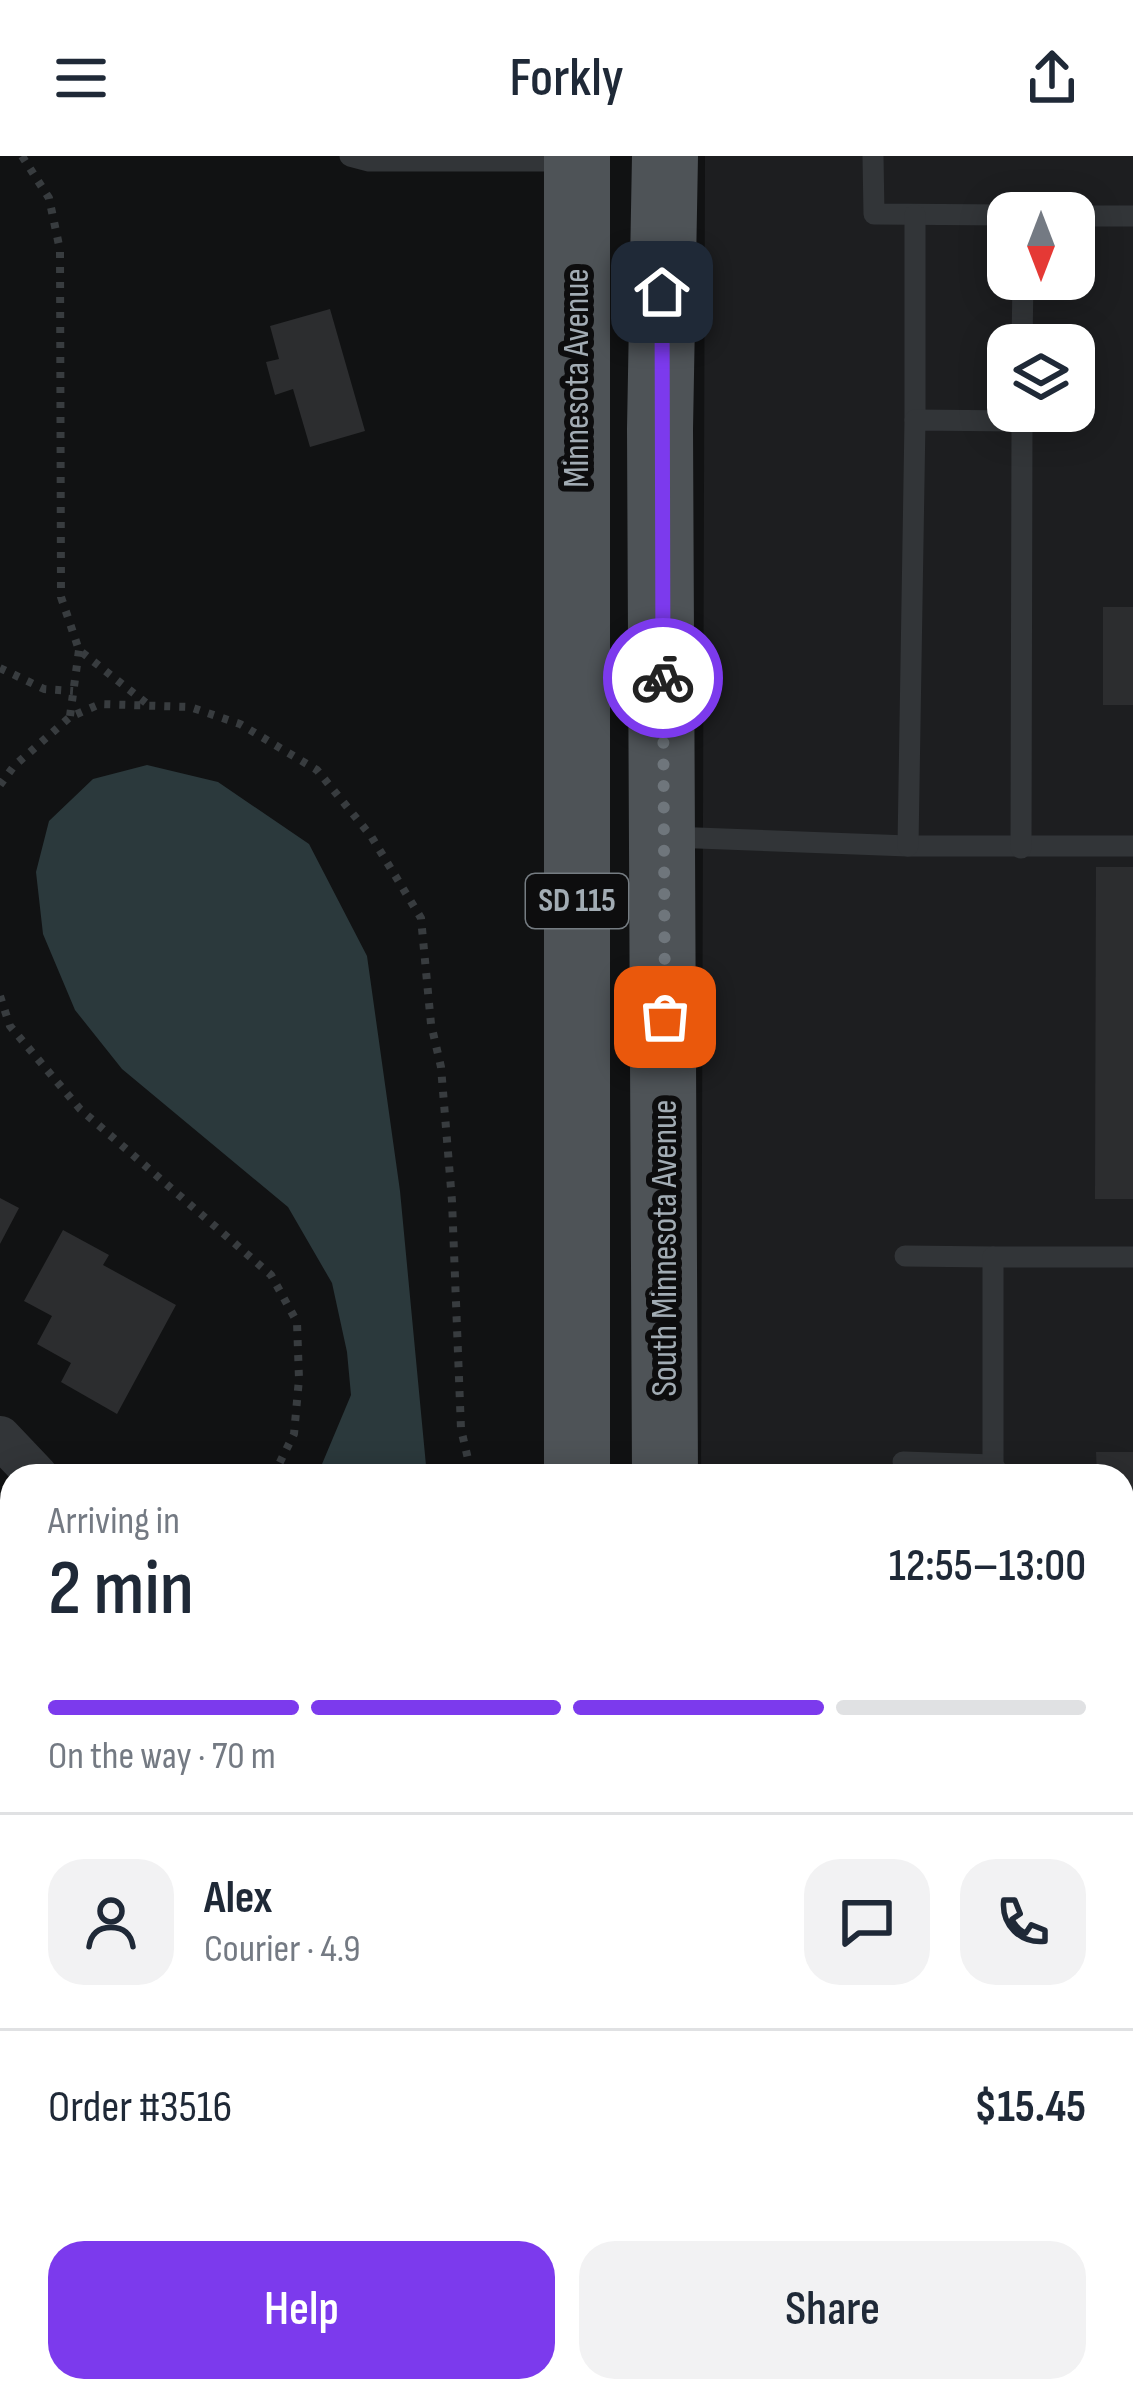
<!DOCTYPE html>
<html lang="en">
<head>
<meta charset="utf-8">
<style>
	:root { --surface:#fff; --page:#f2f2f3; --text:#1f2937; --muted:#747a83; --line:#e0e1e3; --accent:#7c3aed }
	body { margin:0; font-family:"Sofia Sans Condensed",sans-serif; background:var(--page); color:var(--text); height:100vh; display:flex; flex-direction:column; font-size:45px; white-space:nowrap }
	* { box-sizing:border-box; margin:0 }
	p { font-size:39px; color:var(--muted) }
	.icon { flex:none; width:66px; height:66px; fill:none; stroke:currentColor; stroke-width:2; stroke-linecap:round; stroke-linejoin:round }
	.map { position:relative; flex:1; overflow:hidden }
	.panel { position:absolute; left:0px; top:1308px; width:1134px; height:939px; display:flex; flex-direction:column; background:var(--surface); border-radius:36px 36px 0 0; box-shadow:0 6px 30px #0003 }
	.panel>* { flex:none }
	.needle { width:78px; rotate:180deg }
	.buttons { position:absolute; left:987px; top:36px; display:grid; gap:24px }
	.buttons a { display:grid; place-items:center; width:108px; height:108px; border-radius:24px; background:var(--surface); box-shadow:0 6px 30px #0003; font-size:60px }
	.pin { position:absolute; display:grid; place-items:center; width:102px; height:102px; color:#fff; margin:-51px; border-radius:24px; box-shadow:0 6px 18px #0006 }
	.courier { position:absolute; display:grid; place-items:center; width:120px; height:120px; margin:-60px; border:9px solid #7c3aed; border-radius:50%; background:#fff; color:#222; box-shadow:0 3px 15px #0007 }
	.overview em { font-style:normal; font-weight:600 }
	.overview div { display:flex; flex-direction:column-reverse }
	.overview { display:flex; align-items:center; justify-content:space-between; height:204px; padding:0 48px }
	h1 { font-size:78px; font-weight:600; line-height:90px }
	.bar { display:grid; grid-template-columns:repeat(4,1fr); gap:18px 12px; align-content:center; height:144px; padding:0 48px }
	.bar i { height:15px; border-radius:9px; background:var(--line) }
	.bar .on { background:var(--accent) }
	.bar p { grid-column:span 4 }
	.line { display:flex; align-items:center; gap:30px; padding:0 48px; border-top:3px solid var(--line) }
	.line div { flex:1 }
	.round { display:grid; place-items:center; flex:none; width:126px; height:126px; border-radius:36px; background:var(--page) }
	.cta { display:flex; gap:24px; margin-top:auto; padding:24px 48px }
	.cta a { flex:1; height:138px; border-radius:36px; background:var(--accent); color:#fff; font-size:48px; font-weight:600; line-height:138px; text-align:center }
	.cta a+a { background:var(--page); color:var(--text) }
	header { display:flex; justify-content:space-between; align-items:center; height:156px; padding:0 48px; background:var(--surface); font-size:54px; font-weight:600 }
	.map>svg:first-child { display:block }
	.built { fill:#1d1e20; fill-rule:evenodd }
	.water { fill:#2b393c }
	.building { fill:#2c2d2f }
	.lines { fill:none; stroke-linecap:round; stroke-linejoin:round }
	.path { stroke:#383c3f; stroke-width:8; stroke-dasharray:6 9; stroke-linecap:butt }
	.lane { stroke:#323538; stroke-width:21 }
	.street { stroke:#323538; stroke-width:42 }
	.primary { stroke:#4e5357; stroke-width:66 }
	.done { stroke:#6f767c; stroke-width:12; stroke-dasharray:0 21.6 }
	.route { stroke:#7c3aed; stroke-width:15 }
	.labels { text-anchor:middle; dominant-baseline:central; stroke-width:12; stroke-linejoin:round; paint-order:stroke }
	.shield { fill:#0d0d0e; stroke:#757c82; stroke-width:3 }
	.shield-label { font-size:33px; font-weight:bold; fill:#a2acb4 }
	.street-label { font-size:36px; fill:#a2acb4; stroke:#0d0d0e }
</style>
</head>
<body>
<header><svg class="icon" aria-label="menu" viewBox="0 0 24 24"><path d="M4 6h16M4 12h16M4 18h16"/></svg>Forkly<svg class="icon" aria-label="share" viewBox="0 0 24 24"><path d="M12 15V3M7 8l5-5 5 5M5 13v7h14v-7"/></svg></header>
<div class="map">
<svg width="1133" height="2246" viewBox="0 0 1133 2246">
	<rect width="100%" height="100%" fill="#111213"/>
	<path class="built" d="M705 0H1133V2246H698V2235H1122V1320H701ZM1008 57H1074V123H1008ZM1008 189H1074V255H1008Z"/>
	<polygon class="water" points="147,609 218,626 309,688 367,800 400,1035 427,1320 317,1320 351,1239 347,1196 332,1127 288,1051 122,913 75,854 43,778 36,716 49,665 93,623"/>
	<g class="building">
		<polygon points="330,153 365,275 310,291 293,233 275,239 266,206 279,203 270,170"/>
		<rect x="1103" y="451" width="30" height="98"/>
		<polygon points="1096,711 1133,711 1133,1043 1095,1043"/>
		<polygon points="0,1042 19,1052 0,1088"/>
		<polygon points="63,1074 109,1099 103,1109 176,1149 117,1258 61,1226 71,1207 37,1188 52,1160 24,1145"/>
		<polygon points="1096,1296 1133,1296 1133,1602 1122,1602 1122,1320 1097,1320"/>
		<polygon points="12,1494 12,1647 0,1649 0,1496"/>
		<polygon points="12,1695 12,1831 0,1835 0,1699"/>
		<polygon points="1133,1974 1133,2028 1131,2028 1122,1977"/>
	</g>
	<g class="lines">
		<g class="path">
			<polyline points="22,0 49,42 60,94 61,441 79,494 146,547"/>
			<polyline points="0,512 44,533 73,535"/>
			<polyline points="70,560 79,494"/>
			<polyline points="0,629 14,610 70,561 100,548 190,551 240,568 317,614 371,680 421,762 431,868 441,911 452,1045 461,1273 472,1320"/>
			<polyline points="0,840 10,870 80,953 271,1119 297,1166 299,1223 294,1278 273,1320"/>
		</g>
		<g class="lane">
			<polyline points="350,0 369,5 571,5"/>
			<polyline points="873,0 874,58 1008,59"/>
			<polyline points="915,59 915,264"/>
			<polyline points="1074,60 1133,60"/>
			<polyline points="1022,189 1023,123"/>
			<polyline points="671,681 908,690 1133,690"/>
			<polyline points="908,690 915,264 1022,265 1021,692"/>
			<polyline points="905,1100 993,1101"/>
			<polyline points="903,1306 993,1309 999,1318"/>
			<polyline points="993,1320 993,1101 1133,1101"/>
		</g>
		<g class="street">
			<polyline points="0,1281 37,1320"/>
			<polyline points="1122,1831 1133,1828"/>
			<polyline points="319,2235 320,2246"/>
		</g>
		<g class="primary">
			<polyline points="665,0 660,273 665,1320"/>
			<polyline points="577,1320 577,0"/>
			<polyline points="579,2235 579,2246"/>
			<polyline points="665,2235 665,2246"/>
		</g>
	</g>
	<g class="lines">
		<polyline class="done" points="663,522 665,861"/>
		<polyline class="route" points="662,136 663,522"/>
	</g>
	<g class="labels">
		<rect class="shield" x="526" y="718" width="102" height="54" rx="9"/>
		<g class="shield-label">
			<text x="577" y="745">SD 115</text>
		</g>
		<g class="street-label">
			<text transform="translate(577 222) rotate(-90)">Minnesota Avenue</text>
			<text transform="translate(665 1092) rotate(-90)">South Minnesota Avenue</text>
		</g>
	</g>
</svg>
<div class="buttons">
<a><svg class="needle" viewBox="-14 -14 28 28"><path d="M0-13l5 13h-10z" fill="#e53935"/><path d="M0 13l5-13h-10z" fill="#747a83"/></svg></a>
<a><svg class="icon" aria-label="layers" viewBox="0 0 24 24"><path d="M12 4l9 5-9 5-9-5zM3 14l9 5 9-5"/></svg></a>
</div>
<div class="pin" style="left:665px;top:861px;background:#ea580c"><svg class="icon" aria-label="bag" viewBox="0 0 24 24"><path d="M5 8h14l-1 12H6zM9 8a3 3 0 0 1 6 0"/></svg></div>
<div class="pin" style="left:662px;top:136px;background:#1f2937"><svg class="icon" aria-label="home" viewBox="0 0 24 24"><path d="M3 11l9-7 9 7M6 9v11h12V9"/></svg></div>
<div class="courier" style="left:663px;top:522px"><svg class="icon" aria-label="bike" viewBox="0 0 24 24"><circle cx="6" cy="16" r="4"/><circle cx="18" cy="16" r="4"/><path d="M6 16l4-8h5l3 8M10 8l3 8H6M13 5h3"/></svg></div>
<section class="panel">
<div class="overview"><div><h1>2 min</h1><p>Arriving in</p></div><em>12:55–13:00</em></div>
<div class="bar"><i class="on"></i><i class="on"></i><i class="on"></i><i></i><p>On the way · 70 m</p></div>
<div class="line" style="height:216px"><a class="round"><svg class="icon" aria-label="person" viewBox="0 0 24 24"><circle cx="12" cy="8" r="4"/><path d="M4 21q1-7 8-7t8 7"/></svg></a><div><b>Alex</b><p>Courier · 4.9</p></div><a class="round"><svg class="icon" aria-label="chat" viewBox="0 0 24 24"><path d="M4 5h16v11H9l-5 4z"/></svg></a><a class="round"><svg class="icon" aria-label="phone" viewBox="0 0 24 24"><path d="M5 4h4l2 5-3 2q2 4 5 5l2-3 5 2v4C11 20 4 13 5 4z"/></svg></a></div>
<div class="line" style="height:156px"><div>Order #3516</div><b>$15.45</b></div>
<div class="cta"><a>Help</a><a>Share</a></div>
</section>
</div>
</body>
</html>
